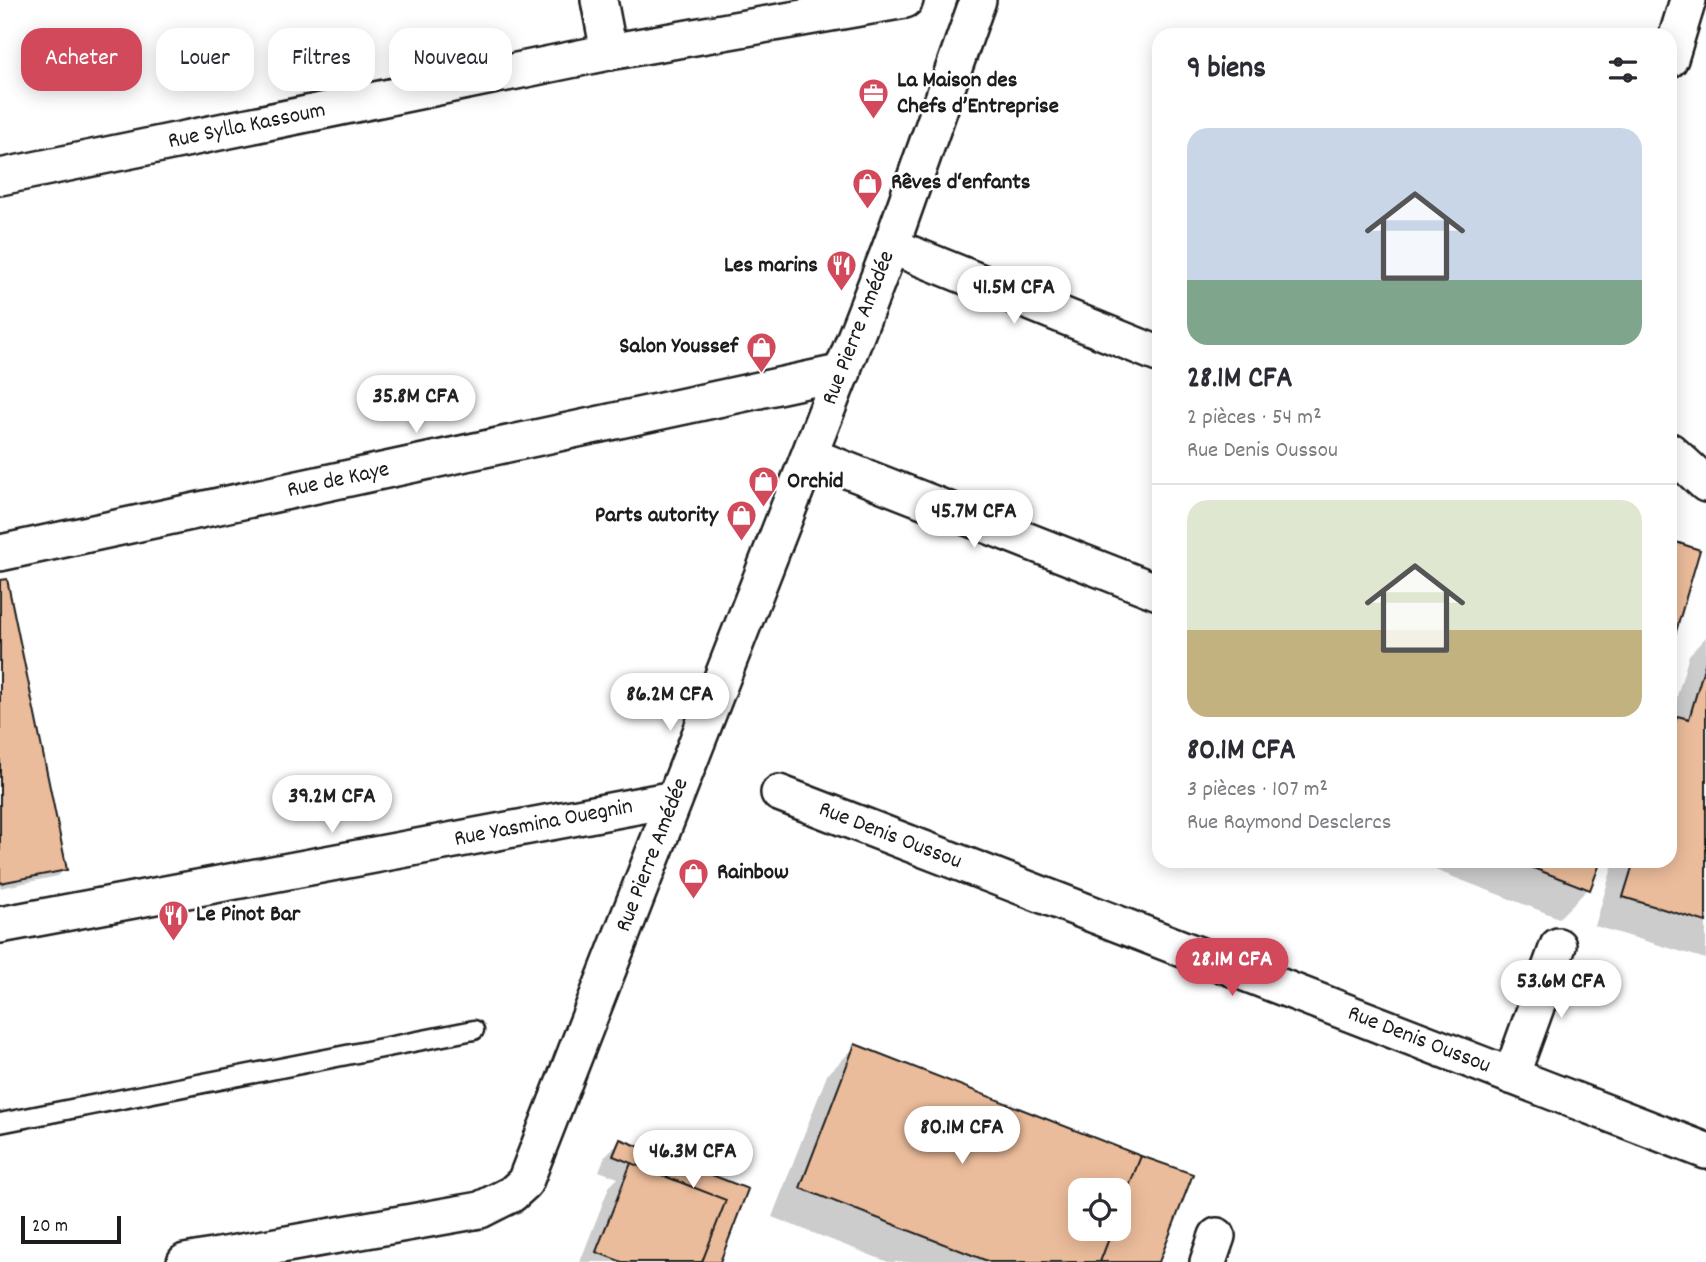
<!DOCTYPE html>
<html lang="fr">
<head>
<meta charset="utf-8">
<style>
	:root { --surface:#fff; --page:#f2f2f3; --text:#2b2b33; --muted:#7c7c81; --line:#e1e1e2; --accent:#d1495b }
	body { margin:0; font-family:Dekko,sans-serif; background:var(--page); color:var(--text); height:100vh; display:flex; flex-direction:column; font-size:26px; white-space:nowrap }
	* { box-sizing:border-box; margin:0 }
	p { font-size:23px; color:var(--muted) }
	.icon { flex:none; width:38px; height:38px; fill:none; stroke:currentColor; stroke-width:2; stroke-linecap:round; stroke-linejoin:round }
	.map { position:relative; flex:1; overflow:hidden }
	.details { position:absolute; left:1152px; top:28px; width:525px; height:840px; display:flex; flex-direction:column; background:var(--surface); border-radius:21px; box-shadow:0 4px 18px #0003 }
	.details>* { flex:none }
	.hud { position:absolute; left:21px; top:28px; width:665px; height:63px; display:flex; gap:14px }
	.buttons { position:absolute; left:1068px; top:1178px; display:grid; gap:14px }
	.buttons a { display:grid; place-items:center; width:63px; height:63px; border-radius:14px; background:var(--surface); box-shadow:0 4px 18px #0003; font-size:35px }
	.scale { position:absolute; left:21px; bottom:18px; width:100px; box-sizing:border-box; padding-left:7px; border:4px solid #1c1c1c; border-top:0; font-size:19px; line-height:24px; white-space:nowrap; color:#1c1c1c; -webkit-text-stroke:5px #fff; paint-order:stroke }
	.price { position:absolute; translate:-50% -60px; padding:0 16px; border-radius:24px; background:#fff; color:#222; font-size:23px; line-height:46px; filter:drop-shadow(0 2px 4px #0008) }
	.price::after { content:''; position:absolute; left:50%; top:42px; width:21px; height:16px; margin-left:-10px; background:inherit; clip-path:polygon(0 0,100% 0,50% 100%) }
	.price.current { background:var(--accent); color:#fff }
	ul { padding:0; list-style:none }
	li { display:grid; align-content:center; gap:14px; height:371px; padding:0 35px }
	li+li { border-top:2px solid var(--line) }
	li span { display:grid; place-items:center; height:217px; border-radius:21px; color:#555 }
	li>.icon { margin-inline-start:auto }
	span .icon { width:126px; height:126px; fill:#fffc; stroke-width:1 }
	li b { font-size:30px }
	h2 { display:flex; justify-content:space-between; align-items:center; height:84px; padding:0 35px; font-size:30px }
	.chip { padding:0 24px; border-radius:21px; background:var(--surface); box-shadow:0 4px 18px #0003; font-size:24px; line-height:63px }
	.chip.current { background:var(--accent); color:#fff }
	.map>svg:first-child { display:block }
	.shadow { fill:#0003; fill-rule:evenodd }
	.building { fill:#ebbc9b; stroke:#1c1c1c; stroke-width:2 }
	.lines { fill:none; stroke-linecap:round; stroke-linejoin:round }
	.service-casing { stroke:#1c1c1c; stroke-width:23 }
	.minor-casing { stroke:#1c1c1c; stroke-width:40 }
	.service { stroke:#fff; stroke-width:18 }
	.minor { stroke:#fff; stroke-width:35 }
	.labels { text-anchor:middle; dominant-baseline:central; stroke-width:5; stroke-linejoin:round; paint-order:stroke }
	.poi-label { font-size:23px; font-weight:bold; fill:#1c1c1c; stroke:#fff; text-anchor:start }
	.street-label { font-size:23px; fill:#1c1c1c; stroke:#fff }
</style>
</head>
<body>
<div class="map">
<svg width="1706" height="1262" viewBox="0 0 1706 1262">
	<rect width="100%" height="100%" fill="#fff"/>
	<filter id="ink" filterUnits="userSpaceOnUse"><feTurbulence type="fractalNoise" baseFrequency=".0143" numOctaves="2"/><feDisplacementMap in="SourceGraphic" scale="14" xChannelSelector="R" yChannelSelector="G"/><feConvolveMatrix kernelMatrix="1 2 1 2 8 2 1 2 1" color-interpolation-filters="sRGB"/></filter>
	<g filter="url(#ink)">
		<!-- shadow -->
		<path class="shadow" d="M1670 542 1698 551 1670 646Z
			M0 582 65 869 58 876 0 888Z
			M1706 637V959L1595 926 1614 861H1670V720L1689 655Z
			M1412 861H1599L1588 889 1559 918Z
			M856 1046 1190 1175 1157 1262H888L772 1217 827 1075ZM1080 1190H1118V1228H1080Z
			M620 1141 718 1262H580L609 1187 618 1178 599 1171 605 1156Z"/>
		<!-- building -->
		<path class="building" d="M1670 540 1700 550 1670 652Z
			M7 579 67 870 0 883V580Z
			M1706 661V922L1623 897 1634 861H1670V740L1677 716 1689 719Z
			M1515 861H1601L1590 890Z
			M855 1044 1141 1156 1118 1214V1190H1080V1228H1113L1100 1262H990L800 1188Z
			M620 1139 748 1189 720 1262H702L726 1200 613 1156Z
			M1141 1156 1193 1174 1159 1262H1100L1113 1228H1118V1214Z
			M631 1163 726 1200 702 1262H622L596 1252Z"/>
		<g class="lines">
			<defs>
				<path id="service" d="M0 1123 474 1030"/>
				<g id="minor">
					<path d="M599 0 609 52"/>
					<path d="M1670 59 1688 0"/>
					<path id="s1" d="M0 177 609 52 905 0"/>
					<path d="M891 246 1158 354"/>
					<path d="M1670 451 1706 484"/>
					<path d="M811 456 1158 592"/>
					<path id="s2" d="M0 553 843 372"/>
					<path id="s3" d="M779 793 1706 1151"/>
					<path id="s4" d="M0 925 674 799"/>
					<path d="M1511 1076 1558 946"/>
					<path id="s5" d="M185 1262 480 1210 512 1194 525 1182 891 246 978 0"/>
					<path d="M1208 1262 1217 1236"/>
				</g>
			</defs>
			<!-- service casing -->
			<use href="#service" class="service-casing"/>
			<!-- minor casing -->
			<use href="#minor" class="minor-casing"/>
			<!-- service -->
			<use href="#service" class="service"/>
			<!-- minor -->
			<use href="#minor" class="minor"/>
		</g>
	</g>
	<!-- icons -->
	<defs>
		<symbol id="office-pin" viewBox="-11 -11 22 30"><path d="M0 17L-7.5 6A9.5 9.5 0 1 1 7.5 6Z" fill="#d1495b" stroke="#fff"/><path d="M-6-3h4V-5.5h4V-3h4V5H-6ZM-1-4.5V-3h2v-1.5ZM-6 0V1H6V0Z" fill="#fff"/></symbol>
		<symbol id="shop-pin" viewBox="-11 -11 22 30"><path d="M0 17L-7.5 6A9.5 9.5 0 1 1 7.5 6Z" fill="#d1495b" stroke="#fff"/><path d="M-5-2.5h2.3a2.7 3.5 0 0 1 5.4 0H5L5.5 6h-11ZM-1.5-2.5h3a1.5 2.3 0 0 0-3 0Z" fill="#fff"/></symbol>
		<symbol id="restaurant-pin" viewBox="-11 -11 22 30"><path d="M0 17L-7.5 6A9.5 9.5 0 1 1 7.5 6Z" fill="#d1495b" stroke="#fff"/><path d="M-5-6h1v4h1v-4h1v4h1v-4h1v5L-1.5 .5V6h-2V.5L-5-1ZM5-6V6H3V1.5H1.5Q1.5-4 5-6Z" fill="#fff"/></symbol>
	</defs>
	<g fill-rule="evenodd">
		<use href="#office-pin" x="856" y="76" width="35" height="47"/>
		<use href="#shop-pin" x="850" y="166" width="35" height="47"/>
		<use href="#restaurant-pin" x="824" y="248" width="35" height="47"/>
		<use href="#shop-pin" x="744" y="330" width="35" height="47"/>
		<use href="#shop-pin" x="746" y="464" width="35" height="47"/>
		<use href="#shop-pin" x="724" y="498" width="35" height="47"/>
		<use href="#shop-pin" x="676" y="856" width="35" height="47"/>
		<use href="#restaurant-pin" x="156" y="898" width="35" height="47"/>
	</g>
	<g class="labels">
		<!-- poi labels -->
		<g class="poi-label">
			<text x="897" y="81">La Maison des<tspan x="897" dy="26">Chefs d’Entreprise</tspan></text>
			<text x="891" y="183">Rêves d‘enfants</text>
			<text x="818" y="266" text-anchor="end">Les marins</text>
			<text x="738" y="347" text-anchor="end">Salon Youssef</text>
			<text x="787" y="482">Orchid</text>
			<text x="718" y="516" text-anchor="end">Parts autority</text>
			<text x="717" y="873">Rainbow</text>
			<text x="196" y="915">Le Pinot Bar</text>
		</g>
		<!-- street labels -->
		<g class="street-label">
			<text stroke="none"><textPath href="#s1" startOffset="252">Rue Sylla Kassoum</textPath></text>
			<text stroke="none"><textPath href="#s5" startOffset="1270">Rue Pierre Amédée</textPath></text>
			<text stroke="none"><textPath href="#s2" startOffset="346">Rue de Kaye</textPath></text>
			<text stroke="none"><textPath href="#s4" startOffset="553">Rue Yasmina Ouegnin</textPath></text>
			<text stroke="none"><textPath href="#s3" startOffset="119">Rue Denis Oussou</textPath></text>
			<text stroke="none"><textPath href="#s5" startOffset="704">Rue Pierre Amédée</textPath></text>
			<text stroke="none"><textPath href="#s3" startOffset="686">Rue Denis Oussou</textPath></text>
		</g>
	</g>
</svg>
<div class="buttons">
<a><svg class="icon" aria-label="locate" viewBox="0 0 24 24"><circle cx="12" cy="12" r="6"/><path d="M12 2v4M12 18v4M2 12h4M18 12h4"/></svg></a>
</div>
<div class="scale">20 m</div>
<b class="price" style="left:1014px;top:326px">41.5M CFA</b>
<b class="price" style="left:416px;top:435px">35.8M CFA</b>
<b class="price" style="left:974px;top:550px">45.7M CFA</b>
<b class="price" style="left:670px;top:733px">86.2M CFA</b>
<b class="price" style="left:332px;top:835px">39.2M CFA</b>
<b class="price current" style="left:1232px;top:998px">28.1M CFA</b>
<b class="price" style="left:1561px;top:1020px">53.6M CFA</b>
<b class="price" style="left:962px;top:1166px">80.1M CFA</b>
<b class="price" style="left:693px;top:1190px">46.3M CFA</b>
<div class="hud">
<a class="chip current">Acheter</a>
<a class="chip">Louer</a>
<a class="chip">Filtres</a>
<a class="chip">Nouveau</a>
</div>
<section class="details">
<h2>9 biens<svg class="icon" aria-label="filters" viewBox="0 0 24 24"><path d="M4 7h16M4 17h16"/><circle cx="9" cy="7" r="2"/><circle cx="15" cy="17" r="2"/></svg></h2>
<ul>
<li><span style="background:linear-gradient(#c9d6e8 70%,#7fa58c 0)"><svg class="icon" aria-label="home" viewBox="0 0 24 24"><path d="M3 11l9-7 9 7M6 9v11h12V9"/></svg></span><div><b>28.1M CFA</b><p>2 pièces · 54 m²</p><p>Rue Denis Oussou</p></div></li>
<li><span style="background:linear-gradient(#dfe7d0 60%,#c2b280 0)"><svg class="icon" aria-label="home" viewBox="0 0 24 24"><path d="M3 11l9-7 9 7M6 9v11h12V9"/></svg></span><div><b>80.1M CFA</b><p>3 pièces · 107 m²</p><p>Rue Raymond Desclercs</p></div></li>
</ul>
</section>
</div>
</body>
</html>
